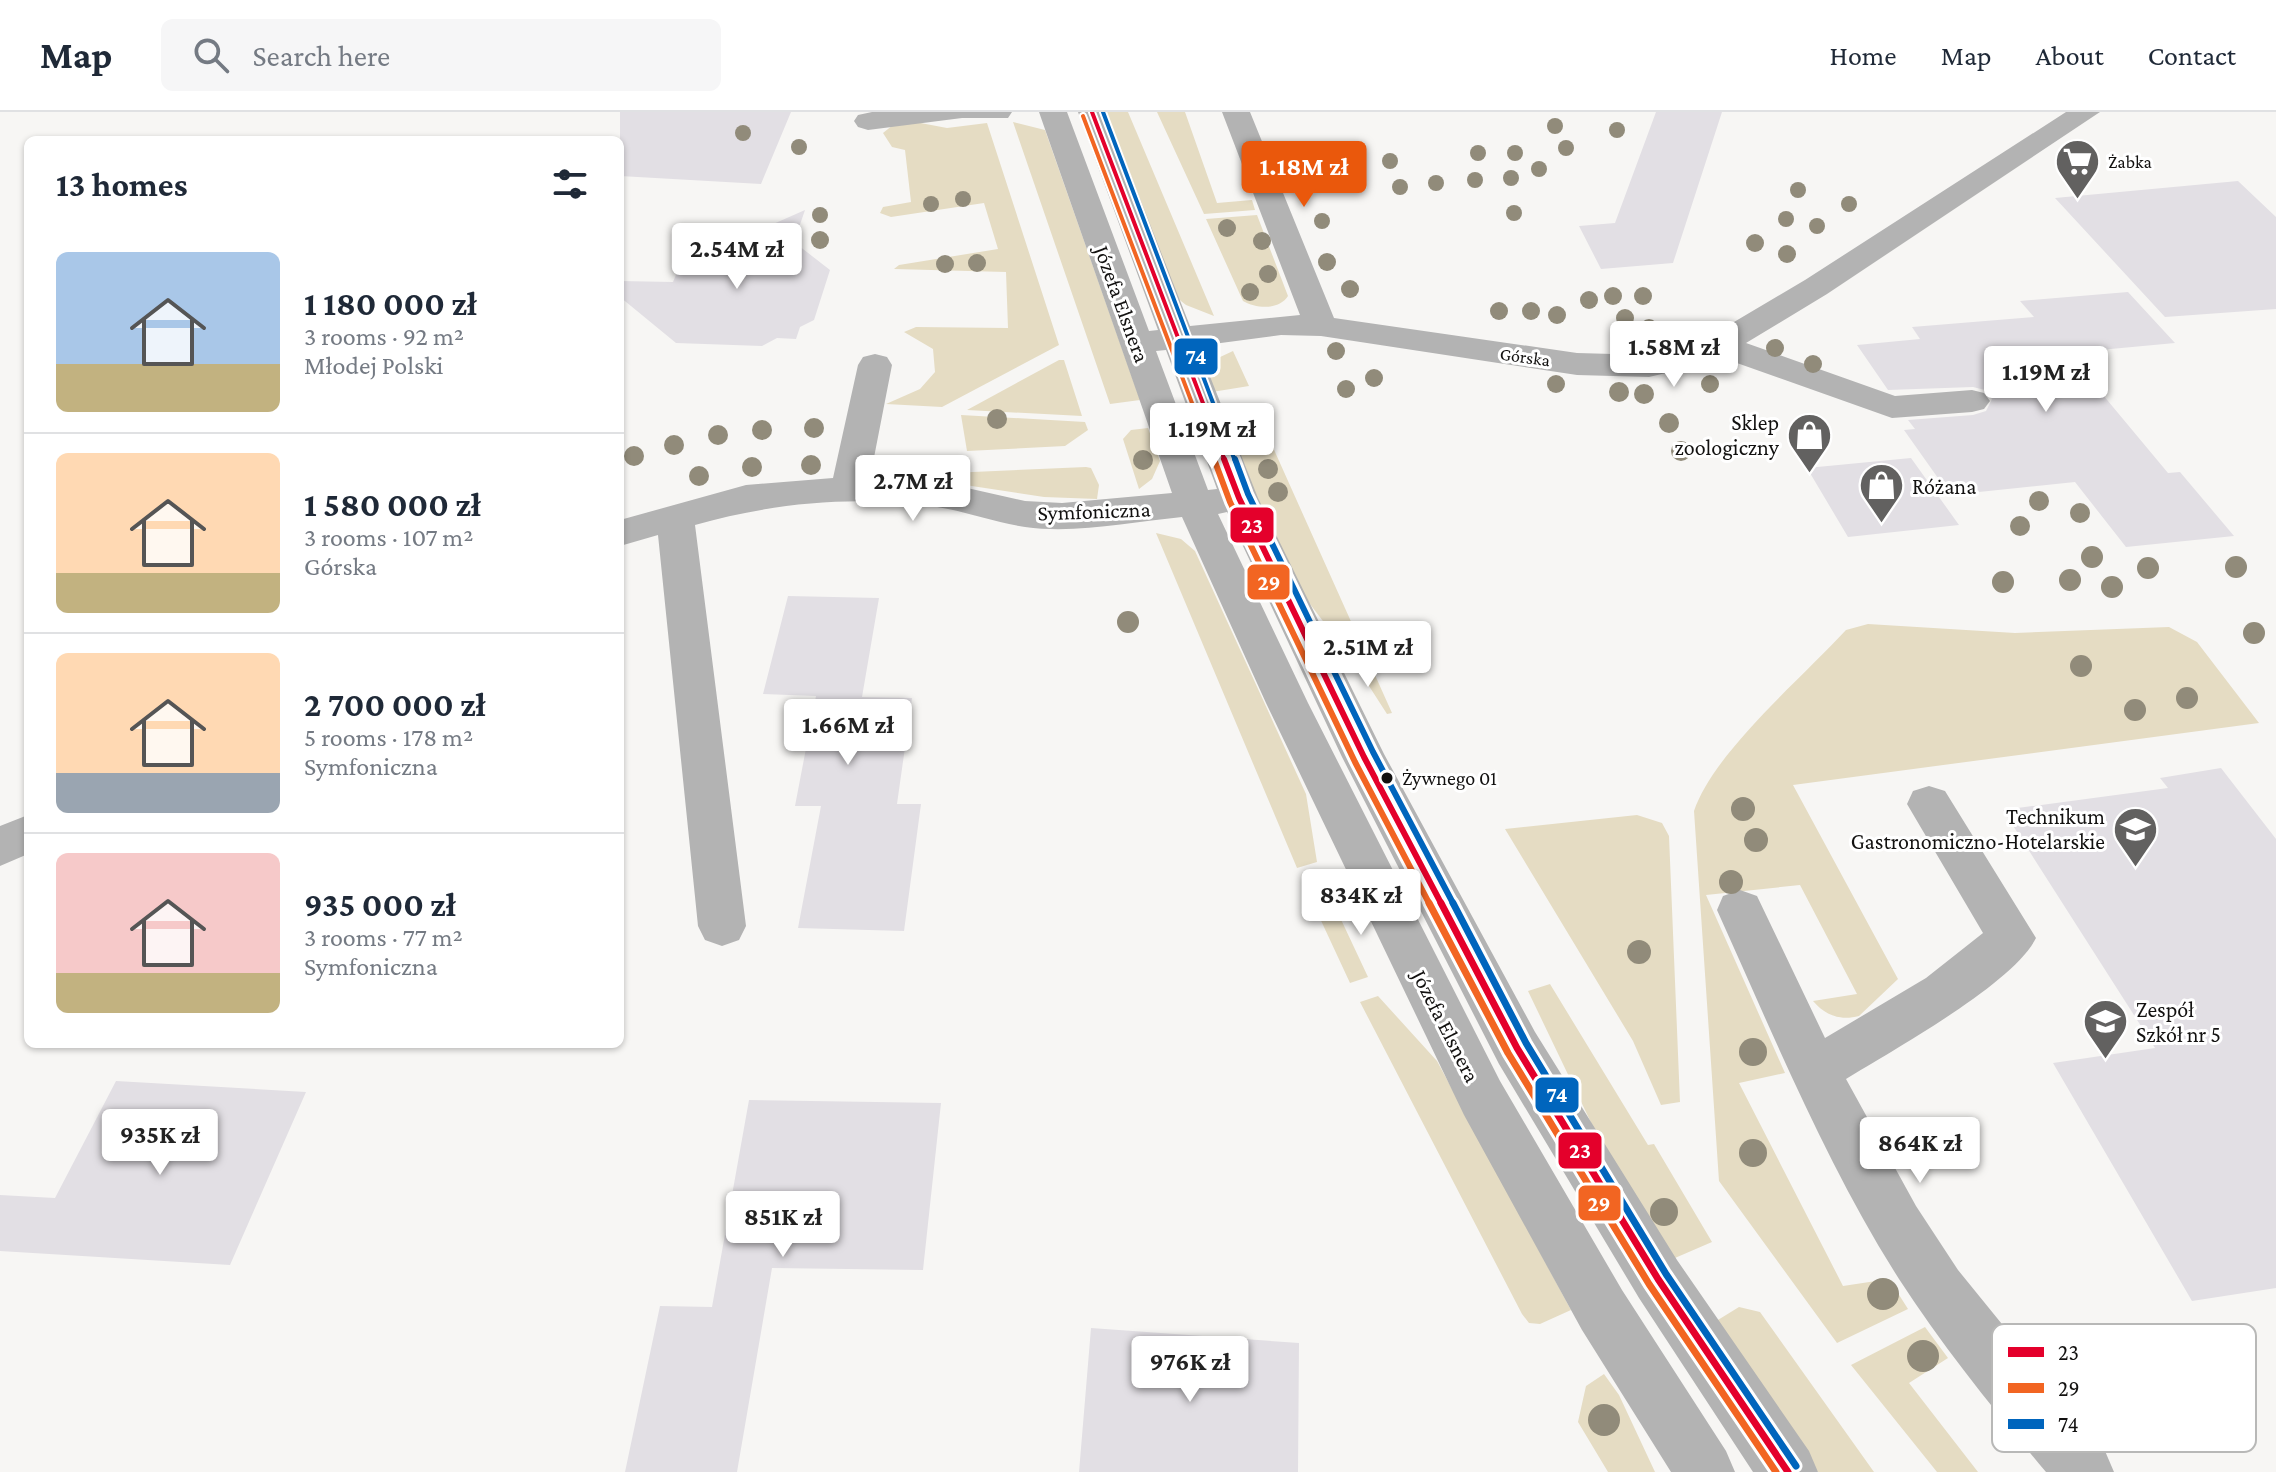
<!DOCTYPE html>
<html lang="en">
<head>
<meta charset="utf-8">
<style>
	:root { --surface:#fff; --page:#f6f6f7; --text:#1f2937; --muted:#747a83; --line:#e0e1e3; --accent:#ea580c }
	body { margin:0; font-family:"Crimson Pro",serif; background:var(--page); color:var(--text); height:100vh; display:flex; flex-direction:column; font-size:30px; white-space:nowrap }
	* { box-sizing:border-box; margin:0 }
	p { font-size:26px; color:var(--muted) }
	.icon { flex:none; width:44px; height:44px; fill:none; stroke:currentColor; stroke-width:2; stroke-linecap:round; stroke-linejoin:round }
	.map { position:relative; flex:1; overflow:hidden }
	.drawer { position:absolute; left:24px; top:24px; width:600px; height:912px; display:flex; flex-direction:column; background:var(--surface); border-radius:12px; box-shadow:0 2px 6px #0004 }
	.drawer>* { flex:none }
	.price { position:absolute; translate:-50% -68px; padding:0 18px; border-radius:8px; background:#fff; color:#222; font-size:26px; line-height:52px; filter:drop-shadow(0 2px 4px #0008) }
	.price::after { content:''; position:absolute; left:50%; top:48px; width:24px; height:18px; margin-left:-12px; background:inherit; clip-path:polygon(0 0,100% 0,50% 100%) }
	.price.current { background:var(--accent); color:#fff }
	ul { padding:0; list-style:none }
	li { display:flex; align-items:center; gap:24px; height:200px; padding:0 32px }
	li+li { border-top:2px solid var(--line) }
	li span { display:grid; place-items:center; flex:none; width:224px; height:160px; border-radius:12px; color:#555 }
	li>.icon { margin-inline-start:auto }
	span .icon { width:96px; height:96px; fill:#fffc; stroke-width:1 }
	li b { font-size:34px }
	h2 { display:flex; justify-content:space-between; align-items:center; height:96px; padding:0 32px; font-size:34px }
	header { display:flex; align-items:center; gap:48px; box-sizing:border-box; height:112px; padding:0 40px; background:var(--surface); border-bottom:2px solid var(--line) }
	header strong { font-size:38px }
	nav { display:flex; gap:44px; margin-inline-start:auto; font-size:28px }
	.search { width:560px; height:72px; background:var(--page); display:flex; align-items:center; gap:20px; box-sizing:border-box; padding:0 28px; border-radius:12px; color:var(--muted); font-size:30px }
	.map>svg:first-child { display:block }
	.green { fill:#e5dcc3 }
	.building { fill:#e2dfe4 }
	.lines { fill:none; stroke-linecap:round; stroke-linejoin:round }
	.minor { fill:#b3b3b3; fill-rule:evenodd }
	.bus-1-far2-casing { stroke:#fff; stroke-width:8 }
	.bus-1-far1-casing { stroke:#fff; stroke-width:12 }
	.bus-1-casing { stroke:#fff; stroke-width:13 }
	.bus-2-far2-casing { stroke:#fff; stroke-width:8 }
	.bus-2-far1-casing { stroke:#fff; stroke-width:12 }
	.bus-2-casing { stroke:#fff; stroke-width:13 }
	.bus-3-far2-casing { stroke:#fff; stroke-width:8 }
	.bus-3-far1-casing { stroke:#fff; stroke-width:12 }
	.bus-3-casing { stroke:#fff; stroke-width:13 }
	.bus-1-far2 { stroke:#e4002b; stroke-width:4 }
	.bus-1-far1 { stroke:#e4002b; stroke-width:6 }
	.bus-1 { stroke:#e4002b; stroke-width:7 }
	.bus-2-far2 { stroke:#f26522; stroke-width:4 }
	.bus-2-far1 { stroke:#f26522; stroke-width:6 }
	.bus-2 { stroke:#f26522; stroke-width:7 }
	.bus-3-far2 { stroke:#0065bd; stroke-width:4 }
	.bus-3-far1 { stroke:#0065bd; stroke-width:6 }
	.bus-3 { stroke:#0065bd; stroke-width:7 }
	.tree { fill:#918b7a }
	.bus-dot { fill:#121110; stroke:#fff; stroke-width:3 }
	.labels { text-anchor:middle; dominant-baseline:central; stroke-width:6; stroke-linejoin:round; paint-order:stroke }
	.far-poi-label { font-size:18px; fill:#121110; stroke:#fff; text-anchor:start }
	.far-street-label { font-size:18px; fill:#121110; stroke:#fff }
	.bus-label { font-size:20px; fill:#121110; stroke:#fff; text-anchor:start }
	.street-label { font-size:22px; fill:#121110; stroke:#fff }
	.poi-label { font-size:22px; fill:#121110; stroke:#fff; text-anchor:end }
	.key { fill:#fff; stroke:#b8b8b7; stroke-width:2 }
	.key-label { font-size:22px; fill:#121110 }
	.line-badge { stroke:#fff; stroke-width:3 }
	.badge-label { font-size:22px; text-anchor:middle; font-weight:bold; fill:#fff }
</style>
</head>
<body>
<header>
<strong>Map</strong>
<div class="search"><svg class="icon" aria-label="search" viewBox="0 0 24 24"><circle cx="10" cy="10" r="6"/><path d="M15 15l6 6"/></svg>Search here</div>
<nav><a>Home</a><a>Map</a><a>About</a><a>Contact</a></nav>
</header>
<div class="map">
<svg width="2276" height="1360" viewBox="0 0 2276 1360">
	<rect width="100%" height="100%" fill="#f7f6f4"/>
	<!-- green -->
	<path class="green" d="M1100 0H1128L1214 204 1186 193 1176 185Z
		M1157 0H1185L1217 91 1252 88 1255 98 1204 102Z
		M910 9 947 16 987 11 1059 233 942 295 886 292 920 277 935 260 933 237 904 220 916 215 1008 216 1006 160 894 157 899 153 998 137 984 91 891 105 880 101 883 95 911 90 905 38 892 35 883 21 893 13Z
		M1013 10 1045 18 1140 288 1110 292Z
		M1257 103 1288 184C1279 198 1257 197 1243 189L1206 107Z
		M1233 239 1249 274 1212 280 1209 256 1218 246Z
		M1059 248H1064L1082 304 967 298Z
		M1258 302 1392 601 1387 602 1351 546 1294 471 1222 307Z
		M961 303 1085 310 1088 318 1065 334 967 339Z
		M1148 316 1160 349 1152 367 1139 377 1123 327 1131 318Z
		M885 350 950 361 1086 355 1091 356 1099 373 1097 387 1044 385 899 363 882 354Z
		M1156 421 1181 427 1195 439 1306 682 1317 750 1297 756Z
		M1868 512 2015 521 2169 515 2197 530 2259 611 1793 673 1898 867 1859 904C1840 909 1825 903 1813 889L1857 882 1800 773 1706 783 1785 961 1739 971 1843 1174 1889 1167 1908 1197 1837 1231 1719 1069 1694 699C1714 640 1801 567 1846 518Z
		M1637 703 1662 711 1669 724 1680 990 1661 993 1633 929 1505 717Z
		M1322 767 1368 865 1350 871 1304 772Z
		M1550 872 1648 1033 1654 1032 1712 1130 1668 1149 1620 1071 1528 879Z
		M1378 884 1437 949 1571 1198 1540 1212 1529 1211 1522 1202 1360 890Z
		M1739 1195 1760 1200 1874 1360H1818L1713 1211Z
		M1925 1215 1948 1246 1909 1271 1978 1360H1937L1851 1253Z
		M1604 1262 1619 1283 1655 1360H1608L1578 1310 1586 1274Z"/>
	<!-- building -->
	<path class="building" d="M620 0H791L761 72 620 64Z
		M1656 0H1722L1673 151 1601 157 1579 114 1615 111Z
		M2238 69 2276 105V197L2165 205 2055 86Z
		M805 98 794 130 830 158 814 208 800 215 796 227 777 226 762 234 676 231 620 185V169L673 170 680 153Z
		M2128 180 2175 231 2068 241 2168 361 2180 360 2234 424 2126 435 2075 370 1950 383 1904 318 1915 317 1908 308 1973 303 1986 299 1992 287 1985 278 1973 275 1888 278 1857 233 1920 227 1912 215 2034 205 2020 189Z
		M1911 346 1959 413 1848 425 1807 356Z
		M788 484 879 486 862 585 912 586 897 692H921L904 819 798 816 821 694H795L816 584 763 582Z
		M2221 656 2276 727V1176L2192 1189 2053 951 2155 936 2003 698 2168 676 2160 666Z
		M116 969 306 980 230 1153 0 1139V1083L55 1086Z
		M749 988 941 991 923 1158 772 1156 737 1360H625L660 1194 712 1195Z
		M1091 1216 1299 1231 1298 1360H1079Z"/>
	<g class="lines">
		<!-- minor -->
		<path class="minor" d="M872 0H1012L1008 6H962L868 18 858 15 854 9 858 3Z
			M1039 0H1067L1149 219 1158 218 1078 0H1106L1190 214 1300 203 1222 0H1250L1334 206 1577 241 1649 243 1679 237 1707 226 1805 168 2066 0H2100L1827 182 1746 231 1895 284 1972 278 1984 281 1990 289 1984 297 1972 300 1892 306 1720 245 1700 253 1649 265 1577 263 1321 224 1281 223 1198 234 1258 386 1384 642 1535 920 1677 1148 1809 1339 1818 1360H1753L1639 1186 1499 952 1342 645 1227 400 1218 402 1308 591 1500 969 1622 1178 1726 1339 1735 1360H1671L1582 1218 1464 1003 1266 591 1182 405C1131 410 1075 422 1025 415 999 411 973 402 948 397 865 382 775 390 695 413L746 814 739 828 722 834 705 828 698 814 658 423 620 434V408L746 373 833 366 858 253 863 245 875 242 887 245 892 253 870 366 945 371 1025 389 1062 391 1172 381ZM1166 238 1217 377 1208 378 1156 239Z
			M1929 674 1945 679 2036 826C2013 872 1893 938 1846 967L1916 1094 1958 1158 2105 1339 2114 1360H2046C1994 1298 1943 1235 1899 1167 1826 1052 1773 922 1717 798L1723 784 1740 778 1757 784 1825 926 1926 866 1983 821 1907 692 1913 679Z
			M28 703V742L0 754V714Z"/>
		<defs>
			<path id="bus-1-far2" d="M1092 0 1225 349"/>
			<path id="bus-1-far1" d="M1224 347 1239 386 1364 645 1442 793"/>
			<path id="bus-1" d="M1441 791 1517 936 1658 1167 1788 1360"/>
			<path id="bus-2-far2" d="M1083 4 1214 349"/>
			<path id="bus-2-far1" d="M1214 347 1230 390 1355 650 1430 793"/>
			<path id="bus-2" d="M1429 791 1508 941 1649 1172 1776 1360"/>
			<path id="bus-3-far2" d="M1103 0 1235 349"/>
			<path id="bus-3-far1" d="M1235 347 1248 382 1373 640 1454 793"/>
			<path id="bus-3" d="M1453 791 1526 931 1666 1162 1796 1354"/>
		</defs>
		<!-- bus-1-far2 casing -->
		<use href="#bus-1-far2" class="bus-1-far2-casing"/>
		<!-- bus-1-far1 casing -->
		<use href="#bus-1-far1" class="bus-1-far1-casing"/>
		<!-- bus-1 casing -->
		<use href="#bus-1" class="bus-1-casing"/>
		<!-- bus-2-far2 casing -->
		<use href="#bus-2-far2" class="bus-2-far2-casing"/>
		<!-- bus-2-far1 casing -->
		<use href="#bus-2-far1" class="bus-2-far1-casing"/>
		<!-- bus-2 casing -->
		<use href="#bus-2" class="bus-2-casing"/>
		<!-- bus-3-far2 casing -->
		<use href="#bus-3-far2" class="bus-3-far2-casing"/>
		<!-- bus-3-far1 casing -->
		<use href="#bus-3-far1" class="bus-3-far1-casing"/>
		<!-- bus-3 casing -->
		<use href="#bus-3" class="bus-3-casing"/>
		<!-- bus-1-far2 -->
		<use href="#bus-1-far2" class="bus-1-far2"/>
		<!-- bus-1-far1 -->
		<use href="#bus-1-far1" class="bus-1-far1"/>
		<!-- bus-1 -->
		<use href="#bus-1" class="bus-1"/>
		<!-- bus-2-far2 -->
		<use href="#bus-2-far2" class="bus-2-far2"/>
		<!-- bus-2-far1 -->
		<use href="#bus-2-far1" class="bus-2-far1"/>
		<!-- bus-2 -->
		<use href="#bus-2" class="bus-2"/>
		<!-- bus-3-far2 -->
		<use href="#bus-3-far2" class="bus-3-far2"/>
		<!-- bus-3-far1 -->
		<use href="#bus-3-far1" class="bus-3-far1"/>
		<!-- bus-3 -->
		<use href="#bus-3" class="bus-3"/>
	</g>
	<!-- trees -->
	<g class="tree">
		<circle cx="1555" cy="14" r="8"/>
		<circle cx="1617" cy="18" r="8"/>
		<circle cx="743" cy="21" r="8"/>
		<circle cx="799" cy="35" r="8"/>
		<circle cx="1566" cy="36" r="8"/>
		<circle cx="1478" cy="41" r="8"/>
		<circle cx="1515" cy="41" r="8"/>
		<circle cx="1390" cy="49" r="8"/>
		<circle cx="1539" cy="57" r="8"/>
		<circle cx="1511" cy="66" r="8"/>
		<circle cx="1475" cy="68" r="8"/>
		<circle cx="1436" cy="71" r="8"/>
		<circle cx="1400" cy="75" r="8"/>
		<circle cx="1798" cy="78" r="8"/>
		<circle cx="963" cy="87" r="8"/>
		<circle cx="931" cy="92" r="8"/>
		<circle cx="1849" cy="92" r="8"/>
		<circle cx="1514" cy="101" r="8"/>
		<circle cx="820" cy="103" r="8"/>
		<circle cx="1786" cy="107" r="8"/>
		<circle cx="1322" cy="109" r="8"/>
		<circle cx="1817" cy="114" r="8"/>
		<circle cx="1227" cy="116" r="9"/>
		<circle cx="820" cy="128" r="9"/>
		<circle cx="1262" cy="129" r="9"/>
		<circle cx="1755" cy="131" r="9"/>
		<circle cx="1787" cy="142" r="9"/>
		<circle cx="1327" cy="150" r="9"/>
		<circle cx="977" cy="151" r="9"/>
		<circle cx="945" cy="152" r="9"/>
		<circle cx="1268" cy="162" r="9"/>
		<circle cx="1350" cy="177" r="9"/>
		<circle cx="1250" cy="180" r="9"/>
		<circle cx="1613" cy="184" r="9"/>
		<circle cx="1643" cy="184" r="9"/>
		<circle cx="1589" cy="188" r="9"/>
		<circle cx="1499" cy="199" r="9"/>
		<circle cx="1531" cy="199" r="9"/>
		<circle cx="1557" cy="203" r="9"/>
		<circle cx="1625" cy="206" r="9"/>
		<circle cx="1649" cy="216" r="9"/>
		<circle cx="1775" cy="236" r="9"/>
		<circle cx="1336" cy="239" r="9"/>
		<circle cx="1813" cy="252" r="9"/>
		<circle cx="1374" cy="266" r="9"/>
		<circle cx="1556" cy="272" r="9"/>
		<circle cx="1710" cy="272" r="9"/>
		<circle cx="1346" cy="277" r="9"/>
		<circle cx="1619" cy="280" r="10"/>
		<circle cx="1644" cy="282" r="10"/>
		<circle cx="997" cy="307" r="10"/>
		<circle cx="1246" cy="309" r="10"/>
		<circle cx="1669" cy="311" r="10"/>
		<circle cx="814" cy="316" r="10"/>
		<circle cx="762" cy="318" r="10"/>
		<circle cx="718" cy="323" r="10"/>
		<circle cx="674" cy="333" r="10"/>
		<circle cx="1681" cy="339" r="10"/>
		<circle cx="634" cy="344" r="10"/>
		<circle cx="1143" cy="348" r="10"/>
		<circle cx="811" cy="353" r="10"/>
		<circle cx="752" cy="355" r="10"/>
		<circle cx="1268" cy="357" r="10"/>
		<circle cx="699" cy="364" r="10"/>
		<circle cx="1278" cy="380" r="10"/>
		<circle cx="2039" cy="389" r="10"/>
		<circle cx="2080" cy="401" r="10"/>
		<circle cx="2020" cy="414" r="10"/>
		<circle cx="2092" cy="445" r="11"/>
		<circle cx="2236" cy="455" r="11"/>
		<circle cx="2148" cy="456" r="11"/>
		<circle cx="2070" cy="468" r="11"/>
		<circle cx="2003" cy="470" r="11"/>
		<circle cx="2112" cy="475" r="11"/>
		<circle cx="1128" cy="510" r="11"/>
		<circle cx="2254" cy="521" r="11"/>
		<circle cx="2081" cy="554" r="11"/>
		<circle cx="2187" cy="586" r="11"/>
		<circle cx="2135" cy="598" r="11"/>
		<circle cx="1743" cy="697" r="12"/>
		<circle cx="1756" cy="728" r="12"/>
		<circle cx="1731" cy="770" r="12"/>
		<circle cx="1639" cy="840" r="12"/>
		<circle cx="1753" cy="940" r="14"/>
		<circle cx="1753" cy="1041" r="14"/>
		<circle cx="1664" cy="1100" r="14"/>
		<circle cx="1883" cy="1182" r="16"/>
		<circle cx="1923" cy="1244" r="16"/>
		<circle cx="1604" cy="1308" r="16"/>
	</g>
	<!-- icons -->
	<defs>
		<symbol id="supermarket-pin" viewBox="-11 -11 22 30"><path d="M0 17L-7.5 6A9.5 9.5 0 1 1 7.5 6Z" fill="#626160" stroke="#fff"/><path d="M-6-5.5h2.5l.6 2H6L4.5 2H-2.5L-4.4-4H-6ZM-1.5 3.2a1.3 1.3 0 1 0 .1 0ZM3 3.2a1.3 1.3 0 1 0 .1 0Z" fill="#fff"/></symbol>
		<symbol id="shop-pin" viewBox="-11 -11 22 30"><path d="M0 17L-7.5 6A9.5 9.5 0 1 1 7.5 6Z" fill="#626160" stroke="#fff"/><path d="M-5-2.5h2.3a2.7 3.5 0 0 1 5.4 0H5L5.5 6h-11ZM-1.5-2.5h3a1.5 2.3 0 0 0-3 0Z" fill="#fff"/></symbol>
		<symbol id="school-pin" viewBox="-11 -11 22 30"><path d="M0 17L-7.5 6A9.5 9.5 0 1 1 7.5 6Z" fill="#626160" stroke="#fff"/><path d="M0-5L7-2L0 1L-7-2ZM-4 1L0 2.5L4 1V4Q0 6-4 4Z" fill="#fff"/></symbol>
	</defs>
	<g fill-rule="evenodd">
		<use href="#supermarket-pin" x="2052" y="24" width="51" height="69"/>
		<use href="#shop-pin" x="1784" y="298" width="51" height="69"/>
		<use href="#shop-pin" x="1856" y="348" width="51" height="69"/>
		<use href="#school-pin" x="2110" y="692" width="51" height="69"/>
		<use href="#school-pin" x="2080" y="884" width="51" height="69"/>
	</g>
	<!-- markers -->
	<circle class="bus-dot" cx="1387" cy="666" r="7"/>
	<g class="labels">
		<!-- far-poi labels -->
		<g class="far-poi-label">
			<text x="2108" y="50">Żabka</text>
		</g>
		<!-- far-street labels -->
		<g class="far-street-label">
			<text transform="translate(1525 245) rotate(8)">Górska</text>
		</g>
		<!-- bus labels -->
		<g class="bus-label">
			<text x="1402" y="666">Żywnego 01</text>
		</g>
		<!-- street labels -->
		<g class="street-label">
			<text transform="translate(1122 192) rotate(70)">Józefa Elsnera</text>
			<text transform="translate(1094 399) rotate(-2)">Symfoniczna</text>
			<text transform="translate(1446 914) rotate(63)">Józefa Elsnera</text>
		</g>
		<!-- poi labels -->
		<g class="poi-label">
			<text x="1779" y="310">Sklep<tspan x="1779" dy="25">zoologiczny</tspan></text>
			<text x="1912" y="374" text-anchor="start">Różana</text>
			<text x="2105" y="704">Technikum<tspan x="2105" dy="25">Gastronomiczno-Hotelarskie</tspan></text>
			<text x="2136" y="897" text-anchor="start">Zespół<tspan x="2136" dy="25">Szkół nr 5</tspan></text>
		</g>
	</g>
	<!-- legend -->
	<rect x="1992" y="1212" width="264" height="128" rx="12" class="key"/>
	<rect x="2008" y="1235" width="36" height="10" fill="#e4002b"/>
	<rect x="2008" y="1271" width="36" height="10" fill="#f26522"/>
	<rect x="2008" y="1307" width="36" height="10" fill="#0065bd"/>
	<g class="key-label">
		<text x="2058" y="1248">23</text>
		<text x="2058" y="1284">29</text>
		<text x="2058" y="1320">74</text>
	</g>
	<g class="line-badge">
		<rect x="1173" y="225" width="46" height="39" rx="8" fill="#0065bd"/>
		<rect x="1229" y="394" width="46" height="38" rx="8" fill="#e4002b"/>
		<rect x="1246" y="451" width="45" height="38" rx="8" fill="#f26522"/>
		<rect x="1534" y="964" width="46" height="38" rx="8" fill="#0065bd"/>
		<rect x="1557" y="1019" width="46" height="39" rx="8" fill="#e4002b"/>
		<rect x="1577" y="1072" width="45" height="38" rx="8" fill="#f26522"/>
	</g>
	<g class="badge-label">
		<text x="1196" y="252">74</text>
		<text x="1252" y="421">23</text>
		<text x="1269" y="478">29</text>
		<text x="1557" y="990">74</text>
		<text x="1580" y="1046">23</text>
		<text x="1599" y="1099">29</text>
	</g>
</svg>
<b class="price current" style="left:1304px;top:97px">1.18M zł</b>
<b class="price" style="left:737px;top:179px">2.54M zł</b>
<b class="price" style="left:1674px;top:277px">1.58M zł</b>
<b class="price" style="left:2046px;top:302px">1.19M zł</b>
<b class="price" style="left:1212px;top:359px">1.19M zł</b>
<b class="price" style="left:913px;top:411px">2.7M zł</b>
<b class="price" style="left:1368px;top:577px">2.51M zł</b>
<b class="price" style="left:848px;top:655px">1.66M zł</b>
<b class="price" style="left:1361px;top:825px">834K zł</b>
<b class="price" style="left:160px;top:1065px">935K zł</b>
<b class="price" style="left:1920px;top:1073px">864K zł</b>
<b class="price" style="left:783px;top:1147px">851K zł</b>
<b class="price" style="left:1190px;top:1292px">976K zł</b>
<section class="drawer">
<h2>13 homes<svg class="icon" aria-label="filters" viewBox="0 0 24 24"><path d="M4 7h16M4 17h16"/><circle cx="9" cy="7" r="2"/><circle cx="15" cy="17" r="2"/></svg></h2>
<ul>
<li><span style="background:linear-gradient(#a9c7e8 70%,#c2b280 0)"><svg class="icon" aria-label="home" viewBox="0 0 24 24"><path d="M3 11l9-7 9 7M6 9v11h12V9"/></svg></span><div><b>1 180 000 zł</b><p>3 rooms · 92 m²</p><p>Młodej Polski</p></div></li>
<li><span style="background:linear-gradient(#ffd9b3 75%,#c2b280 0)"><svg class="icon" aria-label="home" viewBox="0 0 24 24"><path d="M3 11l9-7 9 7M6 9v11h12V9"/></svg></span><div><b>1 580 000 zł</b><p>3 rooms · 107 m²</p><p>Górska</p></div></li>
<li><span style="background:linear-gradient(#ffd9b3 75%,#9aa5b1 0)"><svg class="icon" aria-label="home" viewBox="0 0 24 24"><path d="M3 11l9-7 9 7M6 9v11h12V9"/></svg></span><div><b>2 700 000 zł</b><p>5 rooms · 178 m²</p><p>Symfoniczna</p></div></li>
<li><span style="background:linear-gradient(#f6c9c9 75%,#c2b280 0)"><svg class="icon" aria-label="home" viewBox="0 0 24 24"><path d="M3 11l9-7 9 7M6 9v11h12V9"/></svg></span><div><b>935 000 zł</b><p>3 rooms · 77 m²</p><p>Symfoniczna</p></div></li>
</ul>
</section>
</div>
</body>
</html>
